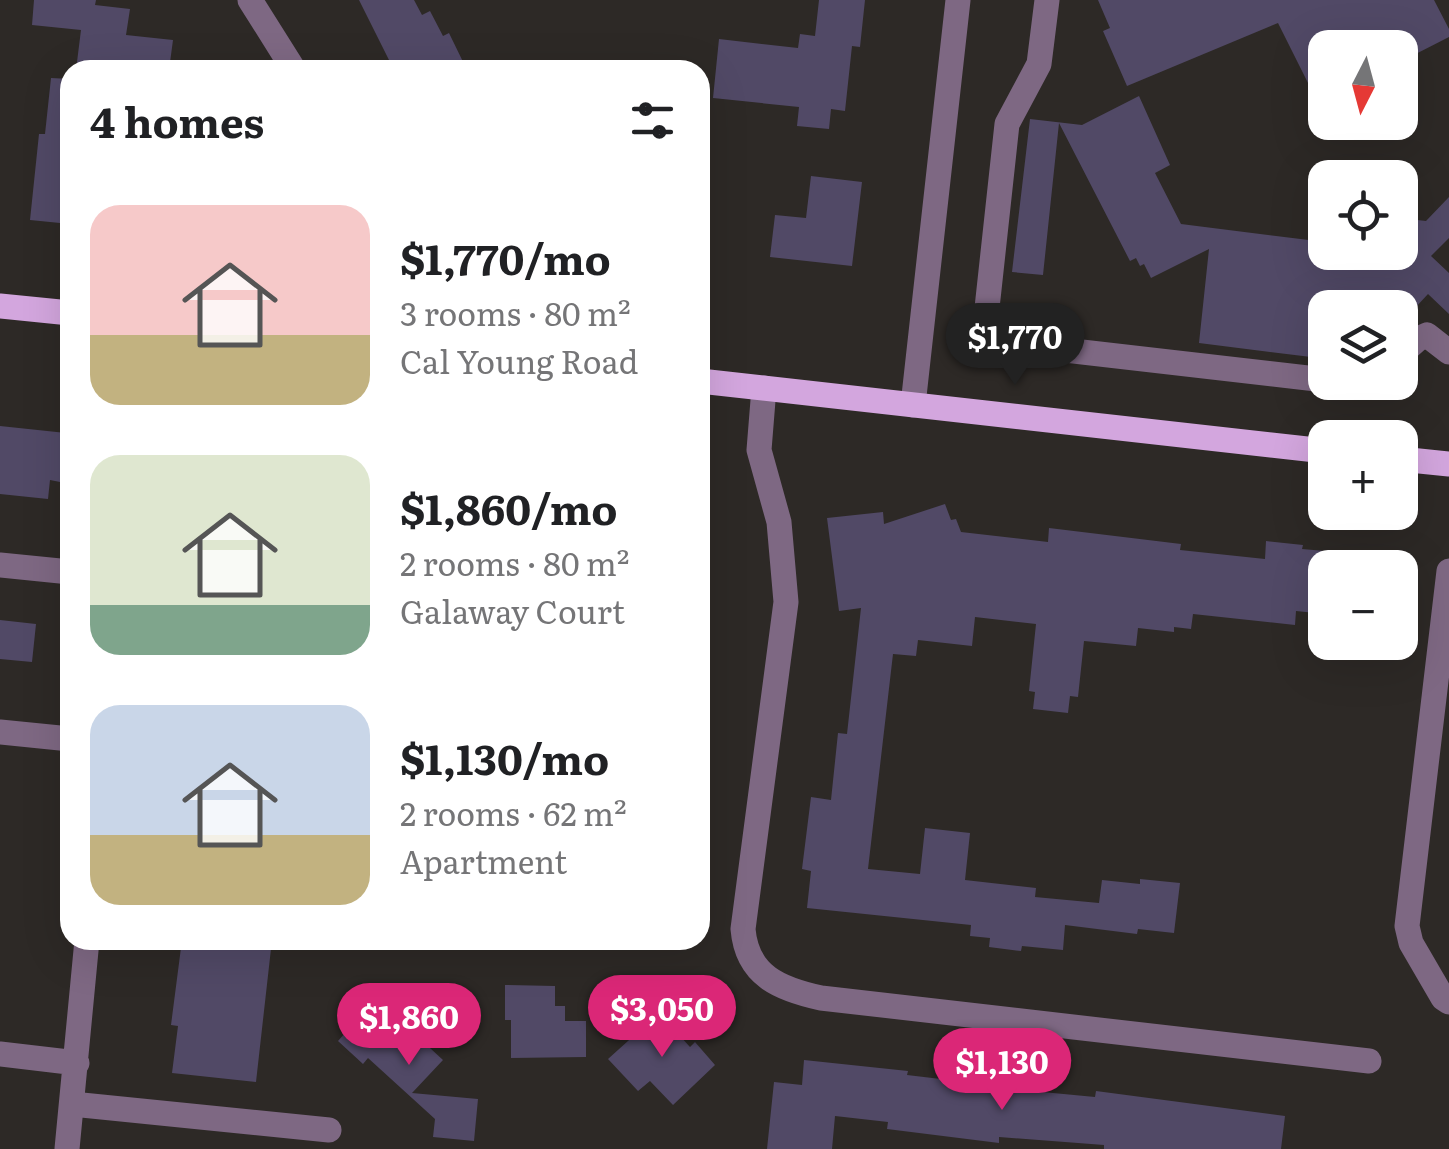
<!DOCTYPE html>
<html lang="en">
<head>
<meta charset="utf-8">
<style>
	:root { --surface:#fff; --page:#f6f6f6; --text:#202124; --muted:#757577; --accent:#db2777 }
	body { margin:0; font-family:Literata,serif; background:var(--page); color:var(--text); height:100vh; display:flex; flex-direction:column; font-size:38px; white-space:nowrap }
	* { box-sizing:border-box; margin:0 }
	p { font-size:32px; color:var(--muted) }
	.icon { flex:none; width:55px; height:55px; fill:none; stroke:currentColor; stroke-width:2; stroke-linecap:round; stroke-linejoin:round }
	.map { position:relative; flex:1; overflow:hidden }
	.panel { position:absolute; left:60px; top:60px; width:650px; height:890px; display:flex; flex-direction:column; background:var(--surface); border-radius:30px; box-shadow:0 10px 40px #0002 }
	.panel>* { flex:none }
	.needle { width:65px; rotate:186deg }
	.controls { position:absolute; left:1308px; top:30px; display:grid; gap:20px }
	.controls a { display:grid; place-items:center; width:110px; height:110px; border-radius:20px; background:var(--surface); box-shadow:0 10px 40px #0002; font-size:50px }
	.price { position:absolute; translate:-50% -85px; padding:0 22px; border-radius:35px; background:var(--accent); color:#fff; font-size:32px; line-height:65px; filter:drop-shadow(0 2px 5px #0008) }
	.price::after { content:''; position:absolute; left:50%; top:60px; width:30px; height:22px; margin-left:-15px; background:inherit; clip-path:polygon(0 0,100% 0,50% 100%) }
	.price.current { background:#222; color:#fff }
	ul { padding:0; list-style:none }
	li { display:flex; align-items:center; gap:30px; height:250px; padding:0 30px }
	li span { display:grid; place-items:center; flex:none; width:280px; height:200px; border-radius:30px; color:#555 }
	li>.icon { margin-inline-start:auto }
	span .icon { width:120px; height:120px; fill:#fffc; stroke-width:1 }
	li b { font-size:42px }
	h2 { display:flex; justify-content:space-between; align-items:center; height:120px; padding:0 30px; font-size:42px }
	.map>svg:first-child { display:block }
	.building { fill:#514966 }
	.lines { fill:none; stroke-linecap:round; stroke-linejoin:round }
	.minor { stroke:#7e6883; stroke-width:25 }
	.major { stroke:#d3a6de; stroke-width:25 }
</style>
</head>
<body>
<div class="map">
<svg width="1449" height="1149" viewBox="0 0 1449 1149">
	<rect width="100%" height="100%" fill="#2d2926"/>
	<!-- building -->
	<path class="building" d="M34 0H96L95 5 130 9 126 35 173 40 169 70H76L81 30 32 25Z
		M359 0H414L422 15 430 11 443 36 449 33 467 70H394Z
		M819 0H865L860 47 852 46 845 111 831 109 829 129 797 126 799 107 713 98 719 39 798 48 800 34 815 36Z
		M1098 0H1434L1449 29V37L1400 62V48H1325V117L1278 23 1127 86 1103 31 1110 28Z
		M51 78 70 79V224L30 220 39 134H45Z
		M1139 96 1170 165 1155 173 1181 224 1325 242V252H1400V218L1426 221 1449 197V238L1431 256 1449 273V314L1428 294 1415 308H1317L1311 357 1199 343 1209 249 1151 278 1144 264 1140 266 1136 258 1130 261 1059 123 1043 275 1012 272 1030 119 1082 125Z
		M811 176 862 182 852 266 770 257 775 215 806 218Z
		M0 426 66 433 60 482 50 480 48 499 0 494Z
		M945 504 951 520 956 519 961 532 1048 542 1049 528 1181 544 1180 550 1265 559 1266 541 1303 545 1302 549 1325 551V614L1296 611 1295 625 1193 614 1191 629 1174 627V632L1138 628 1136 646 1084 641 1078 697 1070 696 1068 713 1033 709 1035 692 1029 691 1036 624 975 617 972 646 918 640 916 656 893 654 868 869 920 874 925 828 970 833 965 880 1036 888 1035 897 1099 903 1102 880 1140 884V879L1180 883 1174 933 1138 929 1137 934 1065 925 1063 950 1022 946 1021 951 989 947 990 938 970 936 971 925 807 908 811 871 802 869 811 797 831 800 838 733 847 734 861 608 839 611 827 518 883 512 884 524Z
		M0 620 36 624 32 662 0 659Z
		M182 940H272L256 1082 172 1073 178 1026 171 1025Z
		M505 985 555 986V1006H565V1021H586V1057L511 1058V1020H505Z
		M370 1005H381L389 1013 393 1007 420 1032 417 1036 443 1060 412 1093 478 1099 474 1141 433 1137 435 1119 368 1058 363 1064 338 1041Z
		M659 1013 690 1047 695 1042 715 1065 673 1105 650 1081 638 1091 608 1059Z
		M804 1060 908 1071 907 1075 1000 1086 1001 1075 1034 1079 1032 1091 1095 1097 1096 1091 1285 1116 1281 1149H1104V1145L999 1137V1143L887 1129 888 1122 835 1116 832 1149H767L774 1082 802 1085Z"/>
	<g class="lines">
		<!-- minor -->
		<path class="minor" d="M250 0 294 70
			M1047 0 1039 64 1007 124 987 308 995 333 1013 344 1325 380
			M1400 355 1418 339 1427 335 1449 352
			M1349 382H1362
			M764 388 759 450 779 522 786 602 743 929C747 976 780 989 821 998L1369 1061
			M913 405 958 0
			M0 565 70 572
			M1449 571 1407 926 1411 943 1443 998 1449 1002
			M0 732 70 739
			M0 1054 77 1063
			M72 1104 329 1130
			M67 1149 87 940"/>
		<!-- major -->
		<path class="major" d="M0 306 70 313
			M700 381 1325 451
			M1400 459 1449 464"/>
	</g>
</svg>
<div class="controls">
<a><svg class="needle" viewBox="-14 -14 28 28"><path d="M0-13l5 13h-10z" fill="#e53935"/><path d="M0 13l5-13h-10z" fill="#757577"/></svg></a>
<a><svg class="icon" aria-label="locate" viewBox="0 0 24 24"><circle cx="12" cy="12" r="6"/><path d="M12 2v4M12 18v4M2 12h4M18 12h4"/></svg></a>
<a><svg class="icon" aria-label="layers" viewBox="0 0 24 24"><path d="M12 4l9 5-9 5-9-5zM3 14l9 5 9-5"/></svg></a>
<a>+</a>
<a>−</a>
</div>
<b class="price current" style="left:1015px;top:388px">$1,770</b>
<b class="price" style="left:662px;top:1060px">$3,050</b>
<b class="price" style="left:409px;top:1068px">$1,860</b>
<b class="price" style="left:1002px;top:1113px">$1,130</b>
<section class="panel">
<h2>4 homes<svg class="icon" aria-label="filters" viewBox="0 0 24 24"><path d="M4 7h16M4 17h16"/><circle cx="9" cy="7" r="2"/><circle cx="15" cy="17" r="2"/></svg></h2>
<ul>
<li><span style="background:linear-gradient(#f6c9c9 65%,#c2b280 0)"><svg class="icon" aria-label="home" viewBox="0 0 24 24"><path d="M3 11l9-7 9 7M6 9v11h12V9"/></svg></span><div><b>$1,770/mo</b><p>3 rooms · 80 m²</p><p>Cal Young Road</p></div></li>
<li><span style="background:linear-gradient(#dfe7d0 75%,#7fa58c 0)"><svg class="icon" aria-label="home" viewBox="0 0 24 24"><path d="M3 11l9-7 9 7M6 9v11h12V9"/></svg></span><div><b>$1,860/mo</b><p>2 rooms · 80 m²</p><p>Galaway Court</p></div></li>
<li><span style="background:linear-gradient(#c9d6e8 65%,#c2b280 0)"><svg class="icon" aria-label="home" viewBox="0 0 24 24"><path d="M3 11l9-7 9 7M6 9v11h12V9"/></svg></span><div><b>$1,130/mo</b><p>2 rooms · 62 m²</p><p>Apartment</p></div></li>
</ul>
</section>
</div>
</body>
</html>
